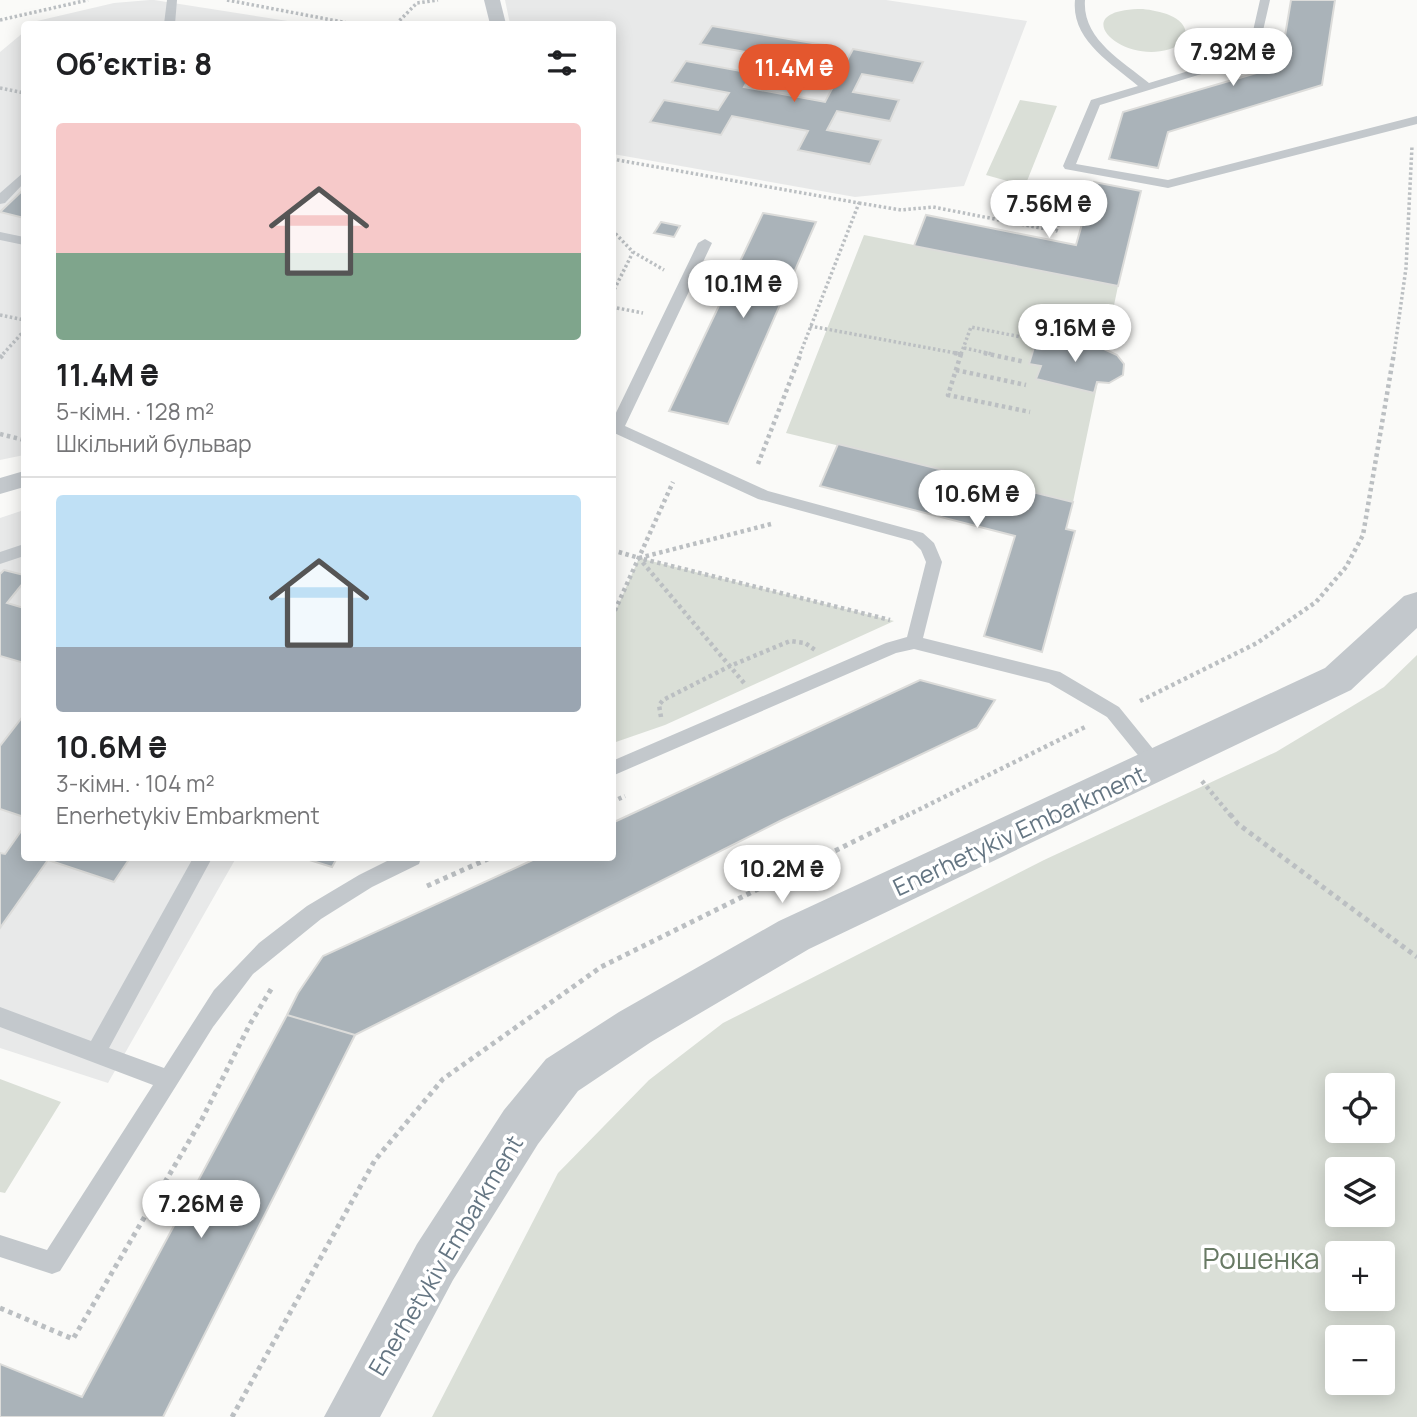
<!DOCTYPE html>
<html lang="uk">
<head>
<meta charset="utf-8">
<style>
	:root { --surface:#fff; --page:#f2f2f2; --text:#202124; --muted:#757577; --line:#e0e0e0; --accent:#e4572e }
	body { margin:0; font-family:Manrope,sans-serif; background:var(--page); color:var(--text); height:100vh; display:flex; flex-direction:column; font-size:26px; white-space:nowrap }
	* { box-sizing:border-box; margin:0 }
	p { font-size:23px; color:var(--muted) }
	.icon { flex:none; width:38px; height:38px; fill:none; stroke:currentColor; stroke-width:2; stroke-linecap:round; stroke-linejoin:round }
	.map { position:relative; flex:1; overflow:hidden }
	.panel { position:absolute; left:21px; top:21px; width:595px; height:840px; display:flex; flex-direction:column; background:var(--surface); border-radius:7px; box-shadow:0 4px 18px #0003 }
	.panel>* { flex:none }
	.controls { position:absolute; left:1325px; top:1073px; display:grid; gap:14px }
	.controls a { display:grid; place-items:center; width:70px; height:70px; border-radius:7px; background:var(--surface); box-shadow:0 4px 18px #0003; font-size:35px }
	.price { position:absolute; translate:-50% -60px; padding:0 16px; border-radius:24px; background:#fff; color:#222; font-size:23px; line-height:46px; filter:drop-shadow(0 2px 4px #0008) }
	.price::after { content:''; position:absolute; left:50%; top:42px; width:21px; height:16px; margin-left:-10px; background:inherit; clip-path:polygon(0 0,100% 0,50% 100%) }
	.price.active { background:var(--accent); color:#fff }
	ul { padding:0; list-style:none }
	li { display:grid; align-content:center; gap:14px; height:371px; padding:0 35px }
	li+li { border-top:2px solid var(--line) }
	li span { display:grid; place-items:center; height:217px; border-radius:7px; color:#555 }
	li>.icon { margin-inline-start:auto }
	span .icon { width:126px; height:126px; fill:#fffc; stroke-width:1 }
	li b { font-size:30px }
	h2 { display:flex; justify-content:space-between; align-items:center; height:84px; padding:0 35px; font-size:30px }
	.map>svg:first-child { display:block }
	.built { fill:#e8e9e9 }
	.green { fill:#dadfd7; fill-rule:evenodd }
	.building { fill:#aab3b9; stroke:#dcdcda; stroke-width:2 }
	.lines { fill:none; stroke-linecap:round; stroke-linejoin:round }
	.path-far2 { stroke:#bbbfc2; stroke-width:3.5; stroke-dasharray:2.5 2.5; stroke-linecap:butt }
	.path-far1 { stroke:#bbbfc2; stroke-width:4.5; stroke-dasharray:3.5 3.5; stroke-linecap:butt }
	.path { stroke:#bbbfc2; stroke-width:5; stroke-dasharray:4.5 4.5; stroke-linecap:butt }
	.service { fill:#c3c8cc; fill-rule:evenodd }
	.pedestrian { fill:#c3c8cc; fill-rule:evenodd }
	.tertiary { fill:#c3c8cc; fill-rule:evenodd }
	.labels { text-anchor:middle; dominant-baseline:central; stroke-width:7; stroke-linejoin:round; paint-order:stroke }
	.street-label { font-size:24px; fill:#657683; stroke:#fff }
	.near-park-label { font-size:28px; fill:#687a64; stroke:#fff }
</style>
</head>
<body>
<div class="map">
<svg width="1417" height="1417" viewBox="0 0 1417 1417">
	<rect width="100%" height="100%" fill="#fafaf8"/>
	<!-- built -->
	<path class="built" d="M150 0H154L307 24H33L37 21 114 3Z
		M505 0H886L1027 21 964 186 855 197 613 154 612 24H510Z
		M24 32V455L0 460V52Z
		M24 510V858H236L108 1083 0 1048V518Z"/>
	<!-- green -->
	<path class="green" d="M1143 9C1160 11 1192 17 1185 41 1136 78 1054 9 1143 9Z
		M1020 100 1057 106 1025 186 986 175Z
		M864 235 1118 286 1073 502 786 433Z
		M639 558 894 621 665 725 613 743V617Z
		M1417 655V1417H432L558 1173 649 1080 723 1023 1044 860 1276 752 1384 687ZM1382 1085V1130H1337V1085ZM1382 1169V1214H1337V1169ZM1382 1253V1298H1337V1253ZM1382 1337V1382H1337V1337Z
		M0 1079 61 1102 5 1193 0 1192Z"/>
	<!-- building -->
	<path class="building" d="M1291 0H1335L1322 85 1168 132 1158 168 1109 159 1123 112 1280 66Z
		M712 26 836 47 826 66 700 44Z
		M853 49 923 62 913 83 862 74 853 92 899 100 890 121 837 111 827 130 881 140 870 164 798 150 808 131 732 116 721 135 650 122 664 100 718 110 729 93 672 82 686 61 752 73 744 87 825 102Z
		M1094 182 1141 191 1118 286 914 246 926 215 1076 245Z
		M24 189V218L0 212Z
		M763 213 816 222 728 424 669 411Z
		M661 222 680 226 674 237 654 233Z
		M1038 334 1104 349 1117 355 1124 364 1123 375 1109 383 1097 382 1094 393 1036 379 1041 366 1029 364Z
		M838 444 1073 502 1066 529 1075 531 1042 652 984 636 1015 536 820 486Z
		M4 570 24 575V582L7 603 24 608V663L0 656V574Z
		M920 680 995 700 977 728 780 821 355 1035 287 1015 298 993 323 956 537 858H612V823Z
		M24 715V817L0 809V746Z
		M24 827V858H130L114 882 48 860 0 928V853L5 854Z
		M303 858H337L332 867Z
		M287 1015 355 1035 163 1417H0V1364L82 1397Z"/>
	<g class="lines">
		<!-- path-far2 -->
		<path class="path-far2" d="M227 0 353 24
			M0 20 88 0
			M396 24 417 3 438 0
			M0 88 24 93
			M612 159 859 203 800 354
			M859 203 901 210 933 207 1056 231 1071 190
			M612 230 633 252 664 270
			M612 294 633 252
			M612 307 643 313
			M0 315 24 320
			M810 326 961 354
			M964 348 992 354
			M3 354 24 331
			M961 354 971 327 1026 338
			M1394 354 1406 268 1412 146"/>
		<!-- path-far1 -->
		<path class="path-far1" d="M954 353 961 354 948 395 1030 412
			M984 353 1025 362
			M0 358 5 353
			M956 370 1026 385
			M0 434 24 440
			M758 464 801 353
			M612 550 639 558 771 524
			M612 617 673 482
			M744 683 639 558 890 620
			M1140 701 1257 643 1316 602 1346 567 1363 535 1394 353
			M661 717 659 705 663 700 730 666 790 641 805 643 815 650
			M1202 781 1231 816
			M612 802 625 796
			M906 816 1085 727"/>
		<!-- path -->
		<path class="path" d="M1230 814 1238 824 1417 957
			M427 886 490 858
			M0 1308 73 1339 202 1119 250 1024 273 986
			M232 1417 375 1160 443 1079 601 967 909 814"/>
		<!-- service -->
		<path class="service" d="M167 0H177L175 24H164Z
			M1075 0H1085C1082 39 1122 61 1149 83L1248 53 1260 0H1270L1257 57 1100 105 1076 164 1168 180 1417 116V124L1168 188 1065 169 1063 166 1091 100 1138 86C1111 63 1071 40 1075 0Z
			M24 172V183L5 203 0 204V193Z
			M0 232 24 237V245L0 240Z
			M705 239 712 243 625 426 768 491 923 533 934 543 942 562 923 638 1060 672 1119 707 1162 760 1165 765 1162 770 1156 773 1150 770 1107 717 1049 683 914 649 896 653 612 776V761L886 643 907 637 926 562 921 550 912 541 758 499 612 432V421L698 243Z
			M24 544V556L0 564V552Z
			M193 858H212L109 1048 164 1068 214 990 259 943 307 906 359 875 393 858H421L419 864 372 887 321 919 253 974 213 1027 60 1271 52 1274 0 1257V1235L47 1250 153 1085 0 1027V1007L91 1041Z"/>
		<!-- pedestrian -->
		<path class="pedestrian" d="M484 0H500L506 24H490Z
			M24 471V487L0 494V478Z"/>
		<!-- tertiary -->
		<path class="tertiary" d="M1417 592V628L1351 690 809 949 651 1042 578 1091 538 1144 453 1280 380 1417H324L417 1244 504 1110 546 1059 619 1012 779 921 1325 668 1404 596Z"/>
	</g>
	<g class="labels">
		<!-- street labels -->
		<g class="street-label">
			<text transform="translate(1019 830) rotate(-25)">Enerhetykiv Embarkment</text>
			<text transform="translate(445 1255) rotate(-59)">Enerhetykiv Embarkment</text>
		</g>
		<!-- near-park labels -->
		<g class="near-park-label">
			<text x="1261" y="1258">Рошенка</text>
		</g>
	</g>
</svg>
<div class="controls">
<a><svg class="icon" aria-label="locate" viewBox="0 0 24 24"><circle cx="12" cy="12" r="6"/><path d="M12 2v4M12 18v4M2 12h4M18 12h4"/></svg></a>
<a><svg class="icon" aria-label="layers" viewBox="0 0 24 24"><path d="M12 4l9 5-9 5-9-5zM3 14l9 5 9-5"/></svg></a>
<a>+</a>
<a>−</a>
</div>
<b class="price" style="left:1233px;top:88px">7.92M ₴</b>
<b class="price active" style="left:794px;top:104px">11.4M ₴</b>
<b class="price" style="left:1049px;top:240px">7.56M ₴</b>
<b class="price" style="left:743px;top:320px">10.1M ₴</b>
<b class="price" style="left:1075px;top:364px">9.16M ₴</b>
<b class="price" style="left:977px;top:530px">10.6M ₴</b>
<b class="price" style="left:782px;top:905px">10.2M ₴</b>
<b class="price" style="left:201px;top:1240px">7.26M ₴</b>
<section class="panel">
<h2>Об’єктів: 8<svg class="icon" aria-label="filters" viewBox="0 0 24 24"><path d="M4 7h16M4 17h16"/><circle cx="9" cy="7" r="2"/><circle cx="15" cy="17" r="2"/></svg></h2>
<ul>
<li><span style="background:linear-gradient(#f6c9c9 60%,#7fa58c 0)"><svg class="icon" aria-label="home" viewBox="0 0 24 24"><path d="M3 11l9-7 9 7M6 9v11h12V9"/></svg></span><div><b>11.4M ₴</b><p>5-кімн. · 128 m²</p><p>Шкільний бульвар</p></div></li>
<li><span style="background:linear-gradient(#bfe0f5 70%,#9aa5b1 0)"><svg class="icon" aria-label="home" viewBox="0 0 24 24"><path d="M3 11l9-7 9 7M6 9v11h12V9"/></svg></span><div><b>10.6M ₴</b><p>3-кімн. · 104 m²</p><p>Enerhetykiv Embarkment</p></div></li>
</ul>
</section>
</div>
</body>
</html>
